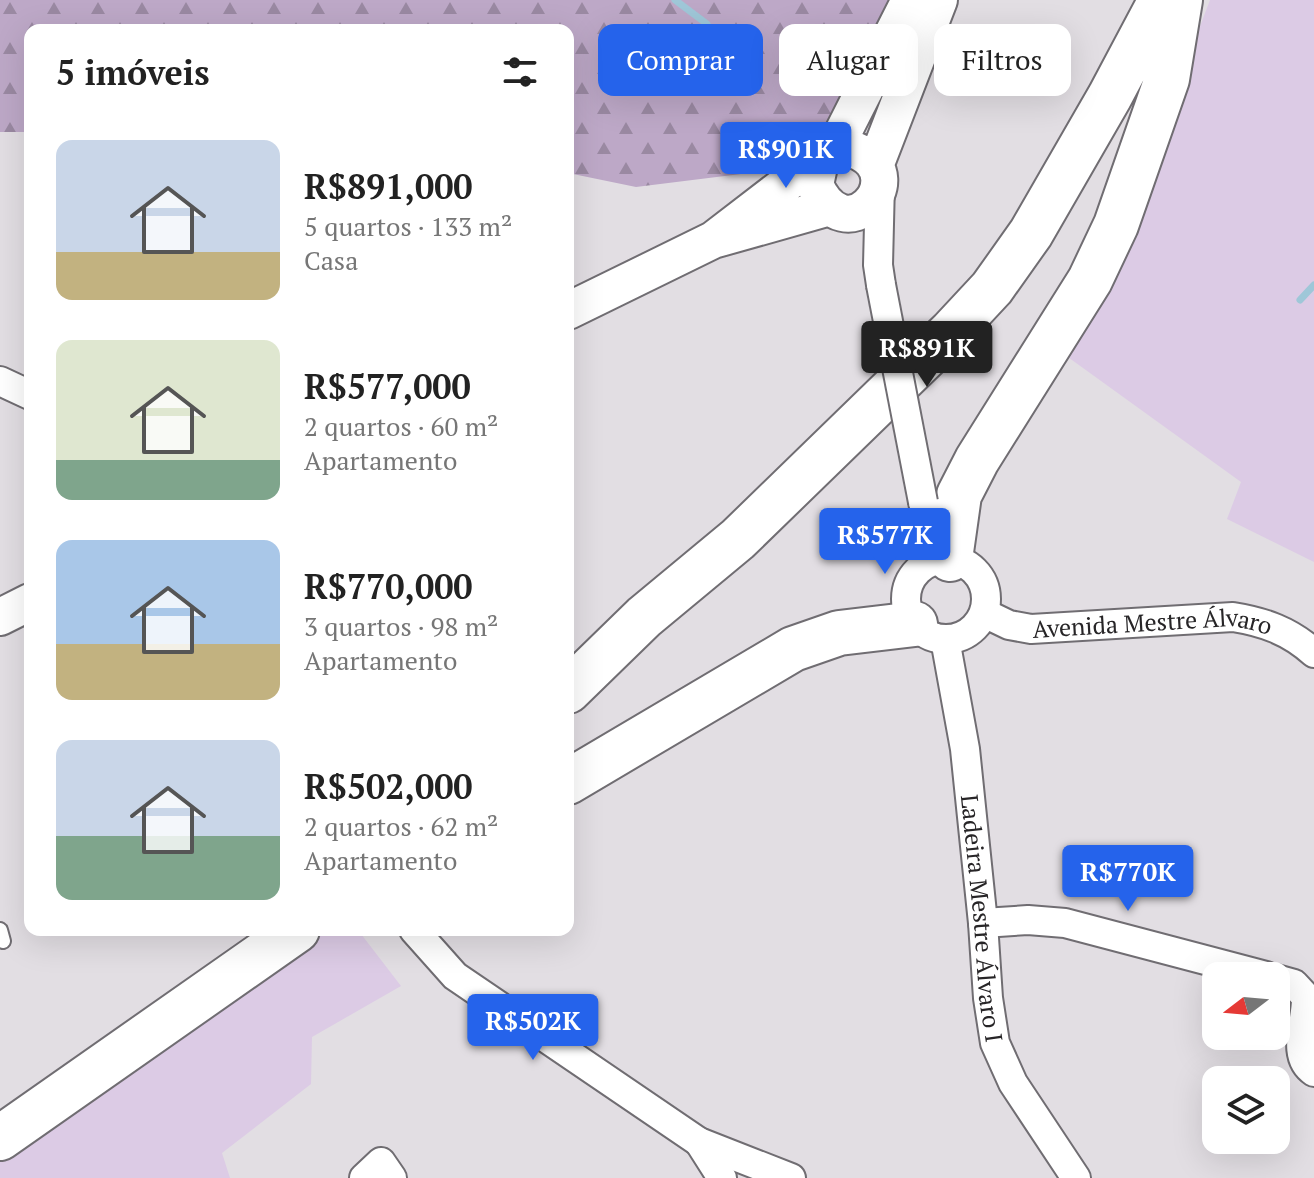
<!DOCTYPE html>
<html lang="pt">
<head>
<meta charset="utf-8">
<style>
	:root { --surface:#fff; --page:#f2f2f2; --text:#222; --muted:#767676; --accent:#2563eb }
	body { margin:0; font-family:"PT Serif",serif; background:var(--page); color:var(--text); height:100vh; display:flex; flex-direction:column; font-size:30px; white-space:nowrap }
	* { box-sizing:border-box; margin:0 }
	p { font-size:26px; color:var(--muted) }
	.icon { flex:none; width:44px; height:44px; fill:none; stroke:currentColor; stroke-width:2; stroke-linecap:round; stroke-linejoin:round }
	.map { position:relative; flex:1; overflow:hidden }
	.details { position:absolute; left:24px; top:24px; width:550px; height:912px; display:flex; flex-direction:column; background:var(--surface); border-radius:16px; box-shadow:0 8px 32px #0002 }
	.details>* { flex:none }
	.top-card { position:absolute; left:598px; top:24px; width:596px; height:72px; display:flex; gap:16px }
	.needle { width:52px; rotate:254deg }
	.controls { position:absolute; left:1202px; top:962px; display:grid; gap:16px }
	.controls a { display:grid; place-items:center; width:88px; height:88px; border-radius:16px; background:var(--surface); box-shadow:0 8px 32px #0002; font-size:40px }
	.price { position:absolute; translate:-50% -68px; padding:0 18px; border-radius:8px; background:var(--accent); color:#fff; font-size:26px; line-height:52px; filter:drop-shadow(0 2px 4px #0008) }
	.price::after { content:''; position:absolute; left:50%; top:48px; width:24px; height:18px; margin-left:-12px; background:inherit; clip-path:polygon(0 0,100% 0,50% 100%) }
	.price.current { background:#222; color:#fff }
	ul { padding:0; list-style:none }
	li { display:flex; align-items:center; gap:24px; height:200px; padding:0 32px }
	li span { display:grid; place-items:center; flex:none; width:224px; height:160px; border-radius:16px; color:#555 }
	li>.icon { margin-inline-start:auto }
	span .icon { width:96px; height:96px; fill:#fffc; stroke-width:1 }
	li b { font-size:34px }
	h2 { display:flex; justify-content:space-between; align-items:center; height:96px; padding:0 32px; font-size:34px }
	.chip { padding:0 28px; border-radius:16px; background:var(--surface); box-shadow:0 8px 32px #0002; font-size:28px; line-height:72px }
	.chip.current { background:var(--accent); color:#fff }
	.map>svg:first-child { display:block }
	.grass { fill:#dccbe5 }
	.forest { fill:url(#forest-firs) }
	.lines { fill:none; stroke-linecap:round; stroke-linejoin:round }
	.stream { stroke:#9fc7d8; stroke-width:7 }
	.service-casing { stroke:#706d72; stroke-width:18 }
	.minor-casing { stroke:#706d72; stroke-width:32 }
	.tertiary-casing { stroke:#706d72; stroke-width:40 }
	.primary-casing { stroke:#706d72; stroke-width:48 }
	.service { stroke:#fff; stroke-width:14 }
	.minor { stroke:#fff; stroke-width:28 }
	.tertiary { stroke:#fff; stroke-width:36 }
	.primary { stroke:#fff; stroke-width:44 }
	.minor-bridge-casing { stroke:#706d72; stroke-width:32; stroke-linecap:butt }
	.minor-bridge { stroke:#fff; stroke-width:28 }
	.labels { text-anchor:middle; dominant-baseline:central; stroke-width:6; stroke-linejoin:round; paint-order:stroke }
	.street-label { font-size:24px; fill:#272527; stroke:#fff }
</style>
</head>
<body>
<div class="map">
<svg width="1314" height="1178" viewBox="0 0 1314 1178">
	<defs>
		<pattern id="forest-firs" width="22" height="20" patternUnits="userSpaceOnUse" patternTransform="scale(2)"><rect width="22" height="20" fill="#bda8c7"/><path d="M5 1l3.5 6h-7zM16 11l3.5 6h-7z" fill="#9a89a2"/></pattern>
	</defs>
	<rect width="100%" height="100%" fill="#e2dee3"/>
	<!-- grass -->
	<path class="grass" d="M1210 0H1314V562L1227 519 1241 482 1065 355 1132 205Z
		M320 930H358L401 986 312 1037 311 1084 222 1153 230 1178H0V1161L107 1088Z"/>
	<!-- forest -->
	<path class="forest" d="M0 0H894L840 112 757 172 636 187 568 173V30H30V132H0Z"/>
	<g class="lines">
		<!-- stream -->
		<path class="stream" d="M675 0 707 24
			M1300 300 1314 285"/>
		<defs>
			<path id="service" d="M0 930 3 941"/>
			<g id="minor">
				<path d="M880 183 878 265 881 285"/>
				<path d="M0 381 30 395"/>
				<path d="M923 502 936 560"/>
				<circle cx="946" cy="599" r="40"/>
				<path id="s1" d="M984 613 1009 625 1031 629 1233 617C1264 622 1290 631 1314 653"/>
				<path id="s2" d="M945 639 965 749 983 923 988 998 995 1043 1013 1083 1076 1178"/>
				<path d="M983 923 1028 920 1065 923 1266 976"/>
				<path d="M414 930 455 976 699 1142 791 1178"/>
				<path d="M1276 979 1294 984 1306 997C1307 1021 1290 1056 1314 1072"/>
				<path d="M699 1142 722 1178"/>
				<path d="M364 1178 381 1162 392 1178"/>
			</g>
			<path id="tertiary" d="M834 150 910 0
				M875 166 939 0
				M713 240 825 154C837 148 848 146 861 153 911 180 846 254 815 185L821 157
				M568 311 713 240 830 207
				M0 617 30 602"/>
			<path id="primary" d="M950 559 959 495 977 460 1090 280 1116 225 1167 79 1180 0
				M568 691 644 617 738 539 951 332 992 288 1031 233 1110 96 1161 0
				M568 782 793 649 839 633 915 624
				M0 1138 297 930"/>
		</defs>
		<!-- service casing -->
		<use href="#service" class="service-casing"/>
		<!-- minor casing -->
		<use href="#minor" class="minor-casing"/>
		<!-- tertiary casing -->
		<use href="#tertiary" class="tertiary-casing"/>
		<!-- primary casing -->
		<use href="#primary" class="primary-casing"/>
		<!-- service -->
		<use href="#service" class="service"/>
		<!-- minor -->
		<use href="#minor" class="minor"/>
		<!-- tertiary -->
		<use href="#tertiary" class="tertiary"/>
		<!-- primary -->
		<use href="#primary" class="primary"/>
		<defs>
			<path id="minor-bridge" d="M881 285 923 502"/>
		</defs>
		<!-- minor-bridge casing -->
		<use href="#minor-bridge" class="minor-bridge-casing"/>
		<!-- minor-bridge -->
		<use href="#minor-bridge" class="minor-bridge"/>
	</g>
	<g class="labels">
		<!-- street labels -->
		<g class="street-label">
			<text stroke="none"><textPath href="#s1" startOffset="172">Avenida Mestre Álvaro</textPath></text>
			<text stroke="none"><textPath href="#s2" startOffset="282">Ladeira Mestre Álvaro I</textPath></text>
		</g>
	</g>
</svg>
<div class="controls">
<a><svg class="needle" viewBox="-14 -14 28 28"><path d="M0-13l5 13h-10z" fill="#e53935"/><path d="M0 13l5-13h-10z" fill="#767676"/></svg></a>
<a><svg class="icon" aria-label="layers" viewBox="0 0 24 24"><path d="M12 4l9 5-9 5-9-5zM3 14l9 5 9-5"/></svg></a>
</div>
<b class="price" style="left:786px;top:190px">R$901K</b>
<b class="price current" style="left:927px;top:389px">R$891K</b>
<b class="price" style="left:885px;top:576px">R$577K</b>
<b class="price" style="left:1128px;top:913px">R$770K</b>
<b class="price" style="left:533px;top:1062px">R$502K</b>
<div class="top-card">
<a class="chip current">Comprar</a>
<a class="chip">Alugar</a>
<a class="chip">Filtros</a>
</div>
<section class="details">
<h2>5 imóveis<svg class="icon" aria-label="filters" viewBox="0 0 24 24"><path d="M4 7h16M4 17h16"/><circle cx="9" cy="7" r="2"/><circle cx="15" cy="17" r="2"/></svg></h2>
<ul>
<li><span style="background:linear-gradient(#c9d6e8 70%,#c2b280 0)"><svg class="icon" aria-label="home" viewBox="0 0 24 24"><path d="M3 11l9-7 9 7M6 9v11h12V9"/></svg></span><div><b>R$891,000</b><p>5 quartos · 133 m²</p><p>Casa</p></div></li>
<li><span style="background:linear-gradient(#dfe7d0 75%,#7fa58c 0)"><svg class="icon" aria-label="home" viewBox="0 0 24 24"><path d="M3 11l9-7 9 7M6 9v11h12V9"/></svg></span><div><b>R$577,000</b><p>2 quartos · 60 m²</p><p>Apartamento</p></div></li>
<li><span style="background:linear-gradient(#a9c7e8 65%,#c2b280 0)"><svg class="icon" aria-label="home" viewBox="0 0 24 24"><path d="M3 11l9-7 9 7M6 9v11h12V9"/></svg></span><div><b>R$770,000</b><p>3 quartos · 98 m²</p><p>Apartamento</p></div></li>
<li><span style="background:linear-gradient(#c9d6e8 60%,#7fa58c 0)"><svg class="icon" aria-label="home" viewBox="0 0 24 24"><path d="M3 11l9-7 9 7M6 9v11h12V9"/></svg></span><div><b>R$502,000</b><p>2 quartos · 62 m²</p><p>Apartamento</p></div></li>
</ul>
</section>
</div>
</body>
</html>
